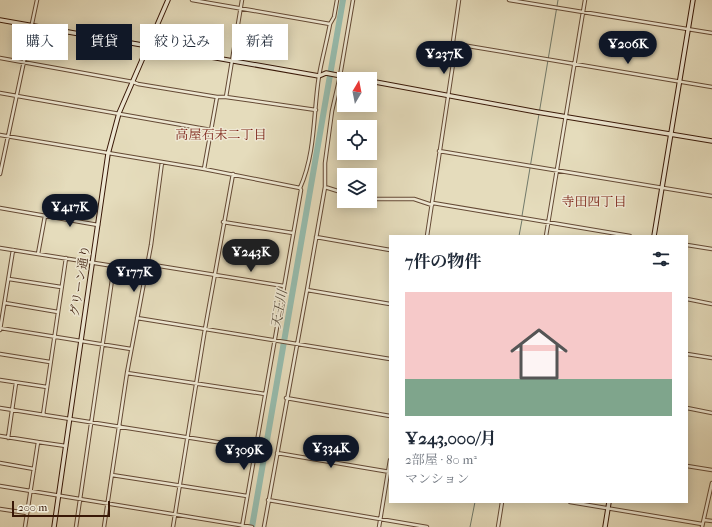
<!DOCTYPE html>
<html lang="ja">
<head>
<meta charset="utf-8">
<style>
	:root { --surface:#fff; --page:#f2f2f3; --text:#1f2937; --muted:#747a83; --line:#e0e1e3; --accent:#111827 }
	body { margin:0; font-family:"IM FELL French Canon","Noto Serif JP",serif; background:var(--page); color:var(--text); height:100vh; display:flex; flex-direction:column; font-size:15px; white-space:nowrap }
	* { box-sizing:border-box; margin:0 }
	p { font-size:13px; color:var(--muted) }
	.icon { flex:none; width:22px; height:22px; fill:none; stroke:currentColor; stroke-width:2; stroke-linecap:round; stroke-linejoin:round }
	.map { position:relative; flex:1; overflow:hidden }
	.sheet { position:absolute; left:389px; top:235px; width:299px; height:268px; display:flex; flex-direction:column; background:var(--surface); border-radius:0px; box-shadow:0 2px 10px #0003 }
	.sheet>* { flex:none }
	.banner { position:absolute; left:12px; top:24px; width:317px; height:36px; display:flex; gap:8px }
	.needle { width:26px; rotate:10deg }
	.buttons { position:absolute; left:337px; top:72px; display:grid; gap:8px }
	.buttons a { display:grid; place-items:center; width:40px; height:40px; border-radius:0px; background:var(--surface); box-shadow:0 2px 10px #0003; font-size:20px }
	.scale { position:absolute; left:12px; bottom:10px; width:98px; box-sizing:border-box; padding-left:4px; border:2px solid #391807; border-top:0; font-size:11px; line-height:14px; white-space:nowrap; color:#391807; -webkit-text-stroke:3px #eee8d3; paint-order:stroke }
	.price { position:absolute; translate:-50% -34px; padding:0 9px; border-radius:14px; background:var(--accent); color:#fff; font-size:13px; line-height:26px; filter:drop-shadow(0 1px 2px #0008) }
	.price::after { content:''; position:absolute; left:50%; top:24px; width:12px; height:9px; margin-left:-6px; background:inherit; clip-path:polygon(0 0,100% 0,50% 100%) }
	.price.selected { background:#222; color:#fff }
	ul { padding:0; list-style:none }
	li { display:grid; align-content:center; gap:8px; height:212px; padding:0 16px }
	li+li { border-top:1px solid var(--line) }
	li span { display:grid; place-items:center; height:124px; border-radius:0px; color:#555 }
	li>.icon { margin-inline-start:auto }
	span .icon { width:72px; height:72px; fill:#fffc; stroke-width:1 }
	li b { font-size:17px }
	h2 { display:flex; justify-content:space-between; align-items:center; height:48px; padding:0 16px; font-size:17px }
	.chip { padding:0 14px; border-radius:0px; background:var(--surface); box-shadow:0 2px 10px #0003; font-size:14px; line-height:36px }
	.chip.selected { background:var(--accent); color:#fff }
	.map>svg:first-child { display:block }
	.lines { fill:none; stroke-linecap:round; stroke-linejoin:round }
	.stream { stroke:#717a6b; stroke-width:1 }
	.river { stroke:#96bcae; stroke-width:6 }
	.street-casing { stroke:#644934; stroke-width:4.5 }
	.secondary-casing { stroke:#391807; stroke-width:5.5 }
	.street { stroke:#eee8d3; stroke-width:2.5 }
	.secondary { stroke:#eee8d3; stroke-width:3.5 }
	.labels { text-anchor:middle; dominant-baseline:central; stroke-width:3; stroke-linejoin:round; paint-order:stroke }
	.street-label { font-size:12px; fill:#391807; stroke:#eee8d3 }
	.neighbourhood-label { font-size:13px; fill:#7a1f14; stroke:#eee8d3 }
	.water-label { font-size:13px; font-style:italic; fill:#554939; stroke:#eee8d3 }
</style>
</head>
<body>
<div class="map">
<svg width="712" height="527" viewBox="0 0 712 527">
	<rect width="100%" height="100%" fill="#e5dcbc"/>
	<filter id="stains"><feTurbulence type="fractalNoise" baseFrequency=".005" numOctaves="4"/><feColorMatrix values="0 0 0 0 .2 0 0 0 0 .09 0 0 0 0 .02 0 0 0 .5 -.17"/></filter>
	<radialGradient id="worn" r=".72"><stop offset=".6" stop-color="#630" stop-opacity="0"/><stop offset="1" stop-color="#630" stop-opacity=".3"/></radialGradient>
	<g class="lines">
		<!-- stream -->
		<path class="stream" d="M522 216 558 0
			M519 236 522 220
			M470 527 475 502"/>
		<!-- river -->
		<path class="river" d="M252 527 343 0"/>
		<defs>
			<path id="street" d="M192 0 330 24
				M509 0 712 33
				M456 44 712 87
				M0 58 133 82 138 84 217 97H226L316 110
				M0 93 211 130
				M226 97 242 0
				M0 135 204 169 300 188
				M439 151 712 196
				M204 169 217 97
				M0 174 37 0
				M325 187 344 193
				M370 199H414L432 205
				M433 203 630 236
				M0 208 98 225
				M223 222 293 233
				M427 236 456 44 453 42 459 0
				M546 236 585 0
				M316 237 390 250
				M687 245 712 249
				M0 248 145 271
				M38 254 45 216
				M147 264 284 286
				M9 279 61 287
				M307 290 390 304
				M687 299 712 304
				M5 303 58 312
				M137 318 390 359
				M0 328 131 349
				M0 330 13 250
				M0 354 50 362
				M687 354 712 358
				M127 373 265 394
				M0 380 47 387
				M286 398 390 416
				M0 408 255 448
				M687 408 712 413
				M43 415 66 258
				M0 436 38 442 25 527
				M8 438 16 383
				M38 442 66 446
				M277 453 390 472
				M0 463 34 469
				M687 466 712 470
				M112 475 247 496
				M0 486 252 527
				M268 500 427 527
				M570 502 702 524
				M0 509 27 513
				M704 520 712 521
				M76 527 114 266
				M104 527 127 373 151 245 162 162
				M173 527 205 329 233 174
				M242 527 301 190 300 188C316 152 313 113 319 76 322 58 327 41 330 24L334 17 337 0
				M264 527 307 290 325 187V163L332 111 340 76 353 0
				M379 527 390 460
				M498 527 502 502
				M702 527 712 483"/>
			<path id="secondary" d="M0 20 319 76 326 73 357 79
				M370 81 537 112 712 141
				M654 236 693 0
				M54 527 108 154 119 113 168 0
				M605 527 609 502"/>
		</defs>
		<!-- street casing -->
		<use href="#street" class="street-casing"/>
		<!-- secondary casing -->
		<use href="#secondary" class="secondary-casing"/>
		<!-- street -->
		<use href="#street" class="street"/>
		<!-- secondary -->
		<use href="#secondary" class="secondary"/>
	</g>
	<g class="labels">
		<!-- street labels -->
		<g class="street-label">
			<text transform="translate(80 281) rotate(-81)">グリーン通り</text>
		</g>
		<!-- neighbourhood labels -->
		<g class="neighbourhood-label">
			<text x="221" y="134">高屋石末二丁目</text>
			<text x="594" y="201">寺田四丁目</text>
		</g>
		<!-- water labels -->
		<g class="water-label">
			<text transform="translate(279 309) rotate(-80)">天王川</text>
		</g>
	</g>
	<rect width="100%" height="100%" filter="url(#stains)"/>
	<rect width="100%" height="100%" fill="url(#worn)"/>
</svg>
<div class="buttons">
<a><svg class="needle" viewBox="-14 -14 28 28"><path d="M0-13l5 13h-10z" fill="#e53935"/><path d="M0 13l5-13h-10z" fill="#747a83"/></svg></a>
<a><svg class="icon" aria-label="locate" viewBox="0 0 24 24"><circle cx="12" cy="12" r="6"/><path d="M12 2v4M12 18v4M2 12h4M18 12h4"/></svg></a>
<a><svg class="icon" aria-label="layers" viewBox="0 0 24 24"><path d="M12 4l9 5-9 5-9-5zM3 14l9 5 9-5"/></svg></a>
</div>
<div class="scale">200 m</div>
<b class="price" style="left:628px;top:65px">¥206K</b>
<b class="price" style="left:444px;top:75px">¥237K</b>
<b class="price" style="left:70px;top:228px">¥417K</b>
<b class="price selected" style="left:251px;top:273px">¥243K</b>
<b class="price" style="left:134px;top:293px">¥177K</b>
<b class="price" style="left:331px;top:469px">¥334K</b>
<b class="price" style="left:244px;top:471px">¥309K</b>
<div class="banner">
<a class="chip">購入</a>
<a class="chip selected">賃貸</a>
<a class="chip">絞り込み</a>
<a class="chip">新着</a>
</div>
<section class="sheet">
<h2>7件の物件<svg class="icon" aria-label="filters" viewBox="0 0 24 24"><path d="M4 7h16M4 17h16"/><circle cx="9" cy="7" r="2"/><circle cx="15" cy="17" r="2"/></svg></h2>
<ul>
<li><span style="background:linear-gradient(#f6c9c9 70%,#7fa58c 0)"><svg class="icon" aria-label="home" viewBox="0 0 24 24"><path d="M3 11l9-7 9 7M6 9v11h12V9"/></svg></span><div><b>¥243,000/月</b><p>2部屋 · 80 m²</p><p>マンション</p></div></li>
</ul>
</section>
</div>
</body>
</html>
